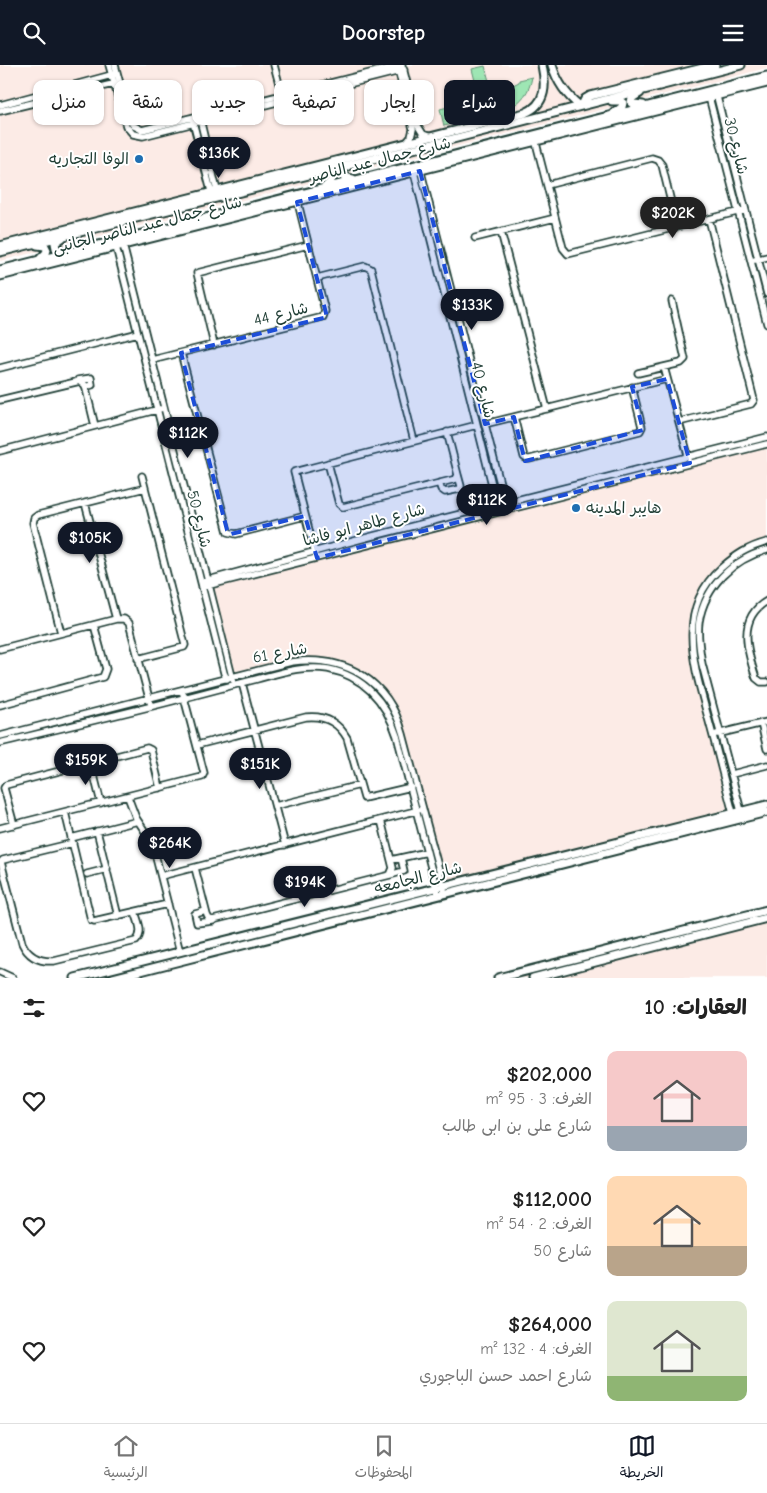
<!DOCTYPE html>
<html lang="ar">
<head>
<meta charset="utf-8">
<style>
	:root { --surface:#fff; --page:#f6f6f6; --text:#222; --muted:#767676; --line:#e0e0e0; --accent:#111827 }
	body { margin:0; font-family:"Comic Neue","Playpen Sans Arabic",sans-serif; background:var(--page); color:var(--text); direction:rtl; height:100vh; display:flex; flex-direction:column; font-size:19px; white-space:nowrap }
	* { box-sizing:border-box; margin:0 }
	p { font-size:16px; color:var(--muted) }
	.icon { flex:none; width:28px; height:28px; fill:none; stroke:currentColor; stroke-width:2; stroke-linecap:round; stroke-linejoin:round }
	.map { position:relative; height:913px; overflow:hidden; direction:ltr }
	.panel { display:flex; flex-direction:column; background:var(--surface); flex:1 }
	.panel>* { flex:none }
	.banner { position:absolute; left:15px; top:15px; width:500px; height:45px; direction:rtl; display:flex; gap:10px }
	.price { position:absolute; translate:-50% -42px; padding:0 11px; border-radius:18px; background:var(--accent); color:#fff; font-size:16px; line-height:32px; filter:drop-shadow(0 1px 2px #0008) }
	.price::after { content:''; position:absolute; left:50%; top:30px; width:15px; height:11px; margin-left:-8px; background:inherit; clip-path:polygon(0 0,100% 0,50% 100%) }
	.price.current { background:#222; color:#fff }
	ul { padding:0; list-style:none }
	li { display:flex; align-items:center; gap:15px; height:125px; padding:0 20px }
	li span { display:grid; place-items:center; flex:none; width:140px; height:100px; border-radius:10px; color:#555 }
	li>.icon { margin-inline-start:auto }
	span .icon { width:60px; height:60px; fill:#fffc; stroke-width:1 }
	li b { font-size:21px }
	h2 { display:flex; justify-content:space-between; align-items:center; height:60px; padding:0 20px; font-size:21px }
	.tag { padding:0 18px; border-radius:10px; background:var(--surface); box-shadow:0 1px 4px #0004; font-size:18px; line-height:45px }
	.tag.current { background:var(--accent); color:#fff }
	header { display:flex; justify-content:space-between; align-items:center; height:65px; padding:0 20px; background:var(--accent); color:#fff; font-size:22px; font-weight:800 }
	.dock { display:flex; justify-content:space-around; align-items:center; height:70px; border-top:1px solid var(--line); background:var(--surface); font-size:14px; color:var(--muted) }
	.dock a { display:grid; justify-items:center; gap:2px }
	.dock .current { color:var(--accent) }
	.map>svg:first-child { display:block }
	.built { fill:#fcebe6 }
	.green { fill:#9ee6b4; stroke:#5e9274 }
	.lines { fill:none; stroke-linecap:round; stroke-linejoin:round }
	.minor-casing { stroke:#1f3d34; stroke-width:9 }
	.major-casing { stroke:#1f3d34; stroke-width:11 }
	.minor { stroke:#fff; stroke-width:5.5 }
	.major { stroke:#fff; stroke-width:7 }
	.marked { fill:#1d4ed8; fill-opacity:0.2; stroke:#1d4ed8; stroke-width:4; stroke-dasharray:10 6; stroke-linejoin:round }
	.poi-dot { fill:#1f6fb2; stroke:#fff; stroke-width:2 }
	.labels { text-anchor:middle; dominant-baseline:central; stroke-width:4; stroke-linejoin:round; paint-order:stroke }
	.street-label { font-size:16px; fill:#1f3d34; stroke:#fff }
	.poi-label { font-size:16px; fill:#1f3d34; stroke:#fff; text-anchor:end }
</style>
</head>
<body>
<header><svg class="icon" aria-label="menu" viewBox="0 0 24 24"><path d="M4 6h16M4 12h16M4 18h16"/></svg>Doorstep<svg class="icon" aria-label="search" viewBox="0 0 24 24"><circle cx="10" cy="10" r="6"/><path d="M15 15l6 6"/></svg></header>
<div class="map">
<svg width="767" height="913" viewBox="0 0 767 913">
	<rect width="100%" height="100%" fill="#fff"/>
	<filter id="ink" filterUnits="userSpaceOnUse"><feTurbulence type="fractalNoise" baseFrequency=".02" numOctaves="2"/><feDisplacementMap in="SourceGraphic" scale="10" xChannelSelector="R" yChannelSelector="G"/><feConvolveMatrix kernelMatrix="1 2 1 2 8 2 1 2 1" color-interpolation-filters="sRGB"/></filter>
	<g filter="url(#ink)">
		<!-- built -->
		<path class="built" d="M0 0H767V3L709 18 0 196Z
			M767 375V481L747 487 727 501 713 517 703 535 697 554 695 576 697 594 739 751 441 827 397 658 386 638 376 626 366 617 348 607 320 599 297 600 230 616 205 518Z
			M767 849V913H516Z"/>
		<!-- green -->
		<path class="green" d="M485 1 490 20 477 24 472 4Z
			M532 12C527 42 501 48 475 54L472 43 481 40 478 26 504 18 513 20 519 17V15Z
			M468 37 472 54 444 61 440 44Z"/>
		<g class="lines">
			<defs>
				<path id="minor" d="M109 0 126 61 133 69 143 71 404 5
					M115 0 130 56 134 61 142 65 402 0
					M274 0 282 30
					M403 3 418 61 423 69 431 72
					M398 4 413 64 411 72 406 78
					M708 28 767 259
					M716 28 767 229
					M0 40 115 9
					M0 46 117 18
					M200 54 218 130
					M193 57 212 130
					M535 74 563 183 568 189 745 145
					M413 103 497 440
					M420 103 505 438
					M547 120 652 93 658 95 662 100 677 162
					M501 167 547 344
					M475 173 555 153
					M122 176 233 615
					M115 178 224 608 227 614
					M755 195 767 192
					M317 213 365 201 371 204 414 376
					M214 280 197 208 308 180
					M181 288 228 467 236 469 305 451
					M152 295 323 252 325 246 297 134
					M664 302 689 394
					M0 303 138 268
					M638 308 681 298 685 294 672 236
					M78 315 91 313 92 320 85 322
					M0 335 80 316 85 320 95 361
					M514 352 524 392 527 394H530L640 366 642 362 632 322
					M679 357 751 339 754 335 709 154
					M485 359 667 314
					M0 386 160 344
					M328 398 339 439 343 442 456 414 458 410 447 367
					M439 418 441 424 445 427 460 424 461 421 458 410
					M85 438 116 554
					M315 488 294 407 477 360
					M201 517 369 472 767 372
					M202 522 767 379
					M767 536C737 553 747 586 756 613L761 617H767
					M61 568 33 458 34 453 38 450 145 423
					M0 584 116 554H124L129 558 150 637
					M138 594 184 582 185 580 142 411
					M242 618 285 780
					M0 640 103 612 106 604 94 560
					M761 658 767 684
					M717 669 767 657
					M0 671 291 597C346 590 388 615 403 669L444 824
					M0 678C61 663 123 649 184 633 208 627 233 620 257 614 280 608 303 600 328 604 364 611 386 637 397 671L438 830
					M197 680 306 652C325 650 338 657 347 673L364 733 411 722
					M91 698 101 738
					M732 709 767 700
					M128 732 136 753 152 777 180 887
					M275 741 360 720
					M741 746 702 599C700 586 697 571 699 557 705 521 733 494 767 485
					M65 747 91 855 94 856 168 839
					M733 748C725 719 718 689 710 660 696 607 673 546 721 503 736 490 748 482 767 477
					M14 760 4 723 6 720 147 683 151 685 160 723
					M0 763 202 712 204 708 182 625
					M97 766 118 851
					M71 773 138 756
					M73 778 3 795 1 797 22 878C28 891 39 897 54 896L136 876C144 868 138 856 135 847
					M391 795 427 787
					M195 803 207 850 209 854 213 855 390 810 393 803 381 755
					M87 809 107 804
					M390 810 404 806 401 793
					M161 811 419 745
					M206 846 195 849 197 858 213 856
					M0 907 13 913"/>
				<path id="major" d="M552 0C557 17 566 30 580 41
					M640 28 632 33 631 37 634 39 643 40
					M612 36H620L623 38 622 42 614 48
					M582 40 585 34 590 31 715 0
					M348 101 341 106V110L344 112 353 114
					M322 108 329 109 332 112 331 116 324 123
					M62 173 55 178 56 183 58 185 68 187
					M37 180 45 181 47 185 46 188 40 194
					M0 181 525 48C547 39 546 19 542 0
					M0 187 445 76 741 0
					M0 205 767 11
					M0 211 767 18
					M75 913 767 740
					M113 913 767 747
					M498 913 767 845
					M533 913 767 853"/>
			</defs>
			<!-- minor casing -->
			<use href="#minor" class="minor-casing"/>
			<!-- major casing -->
			<use href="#major" class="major-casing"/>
			<!-- minor -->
			<use href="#minor" class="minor"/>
			<!-- major -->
			<use href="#major" class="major"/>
		</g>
	</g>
	<!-- marked area -->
	<path class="marked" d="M420 106 485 359 514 352 525 396 643 365 632 322 667 314 690 398 317 493 305 451 231 469 227 465 181 288 327 252 297 137Z"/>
	<!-- markers -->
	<g class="poi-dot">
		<circle cx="139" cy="94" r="5"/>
		<circle cx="576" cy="443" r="5"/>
	</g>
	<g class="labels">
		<!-- street labels -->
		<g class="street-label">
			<text transform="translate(736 81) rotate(76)">شارع 30</text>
			<text transform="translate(380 95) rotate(-14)">شارع جمال عبد الناصر</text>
			<text transform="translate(147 160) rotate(-14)">شارع جمال عبد الناصر الجانبى</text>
			<text transform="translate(281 249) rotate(-14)">شارع 44</text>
			<text transform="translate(483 325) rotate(76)">شارع 40</text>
			<text transform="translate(199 454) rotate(76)">شارع 50</text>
			<text transform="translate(364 460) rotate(-15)">شارع طاهر ابو فاشا</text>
			<text transform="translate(280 588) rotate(-10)">شارع 61</text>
			<text transform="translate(418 813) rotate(-14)">شارع الجامعه</text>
		</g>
		<!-- poi labels -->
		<g class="poi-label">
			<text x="129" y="94">الوفا التجاريه</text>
			<text x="586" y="443" text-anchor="start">هايبر المدينه</text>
		</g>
	</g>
</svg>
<b class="price" style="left:219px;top:114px">$136K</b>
<b class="price current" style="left:673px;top:174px">$202K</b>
<b class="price" style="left:472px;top:266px">$133K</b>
<b class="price" style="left:188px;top:394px">$112K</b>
<b class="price" style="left:487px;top:461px">$112K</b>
<b class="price" style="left:90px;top:499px">$105K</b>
<b class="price" style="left:86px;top:721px">$159K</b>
<b class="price" style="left:260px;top:725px">$151K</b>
<b class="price" style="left:170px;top:804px">$264K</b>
<b class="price" style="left:305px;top:843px">$194K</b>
<div class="banner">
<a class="tag current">شراء</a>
<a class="tag">إيجار</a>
<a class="tag">تصفية</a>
<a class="tag">جديد</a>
<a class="tag">شقة</a>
<a class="tag">منزل</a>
</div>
</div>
<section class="panel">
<h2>العقارات: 10<svg class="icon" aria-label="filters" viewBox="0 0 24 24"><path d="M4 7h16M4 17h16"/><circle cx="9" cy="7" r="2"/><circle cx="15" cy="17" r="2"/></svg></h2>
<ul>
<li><span style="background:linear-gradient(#f6c9c9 75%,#9aa5b1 0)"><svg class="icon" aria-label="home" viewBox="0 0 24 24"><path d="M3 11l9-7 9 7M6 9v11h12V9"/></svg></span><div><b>$202,000</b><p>الغرف: 3 · 95 m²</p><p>شارع على بن ابى طالب</p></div><svg class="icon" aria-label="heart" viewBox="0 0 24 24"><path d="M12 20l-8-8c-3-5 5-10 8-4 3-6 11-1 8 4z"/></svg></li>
<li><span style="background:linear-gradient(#ffd9b3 70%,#b9a48a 0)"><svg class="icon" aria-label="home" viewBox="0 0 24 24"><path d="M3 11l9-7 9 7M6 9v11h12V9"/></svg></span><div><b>$112,000</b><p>الغرف: 2 · 54 m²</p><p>شارع 50</p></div><svg class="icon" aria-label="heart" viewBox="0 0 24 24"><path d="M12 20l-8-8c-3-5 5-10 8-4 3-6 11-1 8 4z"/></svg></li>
<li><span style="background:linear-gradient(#dfe7d0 75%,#8fb573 0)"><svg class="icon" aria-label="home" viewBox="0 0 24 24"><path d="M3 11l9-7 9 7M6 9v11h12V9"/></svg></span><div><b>$264,000</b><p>الغرف: 4 · 132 m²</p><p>شارع احمد حسن الباجوري</p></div><svg class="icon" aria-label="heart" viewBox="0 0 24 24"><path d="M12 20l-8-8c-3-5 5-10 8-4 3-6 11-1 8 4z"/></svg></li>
</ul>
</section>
<nav class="dock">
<a class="current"><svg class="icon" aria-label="map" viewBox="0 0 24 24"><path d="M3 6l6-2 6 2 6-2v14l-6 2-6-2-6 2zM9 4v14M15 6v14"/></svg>الخريطة</a>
<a><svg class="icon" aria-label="saved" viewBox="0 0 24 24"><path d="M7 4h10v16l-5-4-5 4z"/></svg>المحفوظات</a>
<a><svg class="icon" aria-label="home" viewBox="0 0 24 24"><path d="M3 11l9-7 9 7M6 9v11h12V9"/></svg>الرئيسية</a>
</nav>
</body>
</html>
